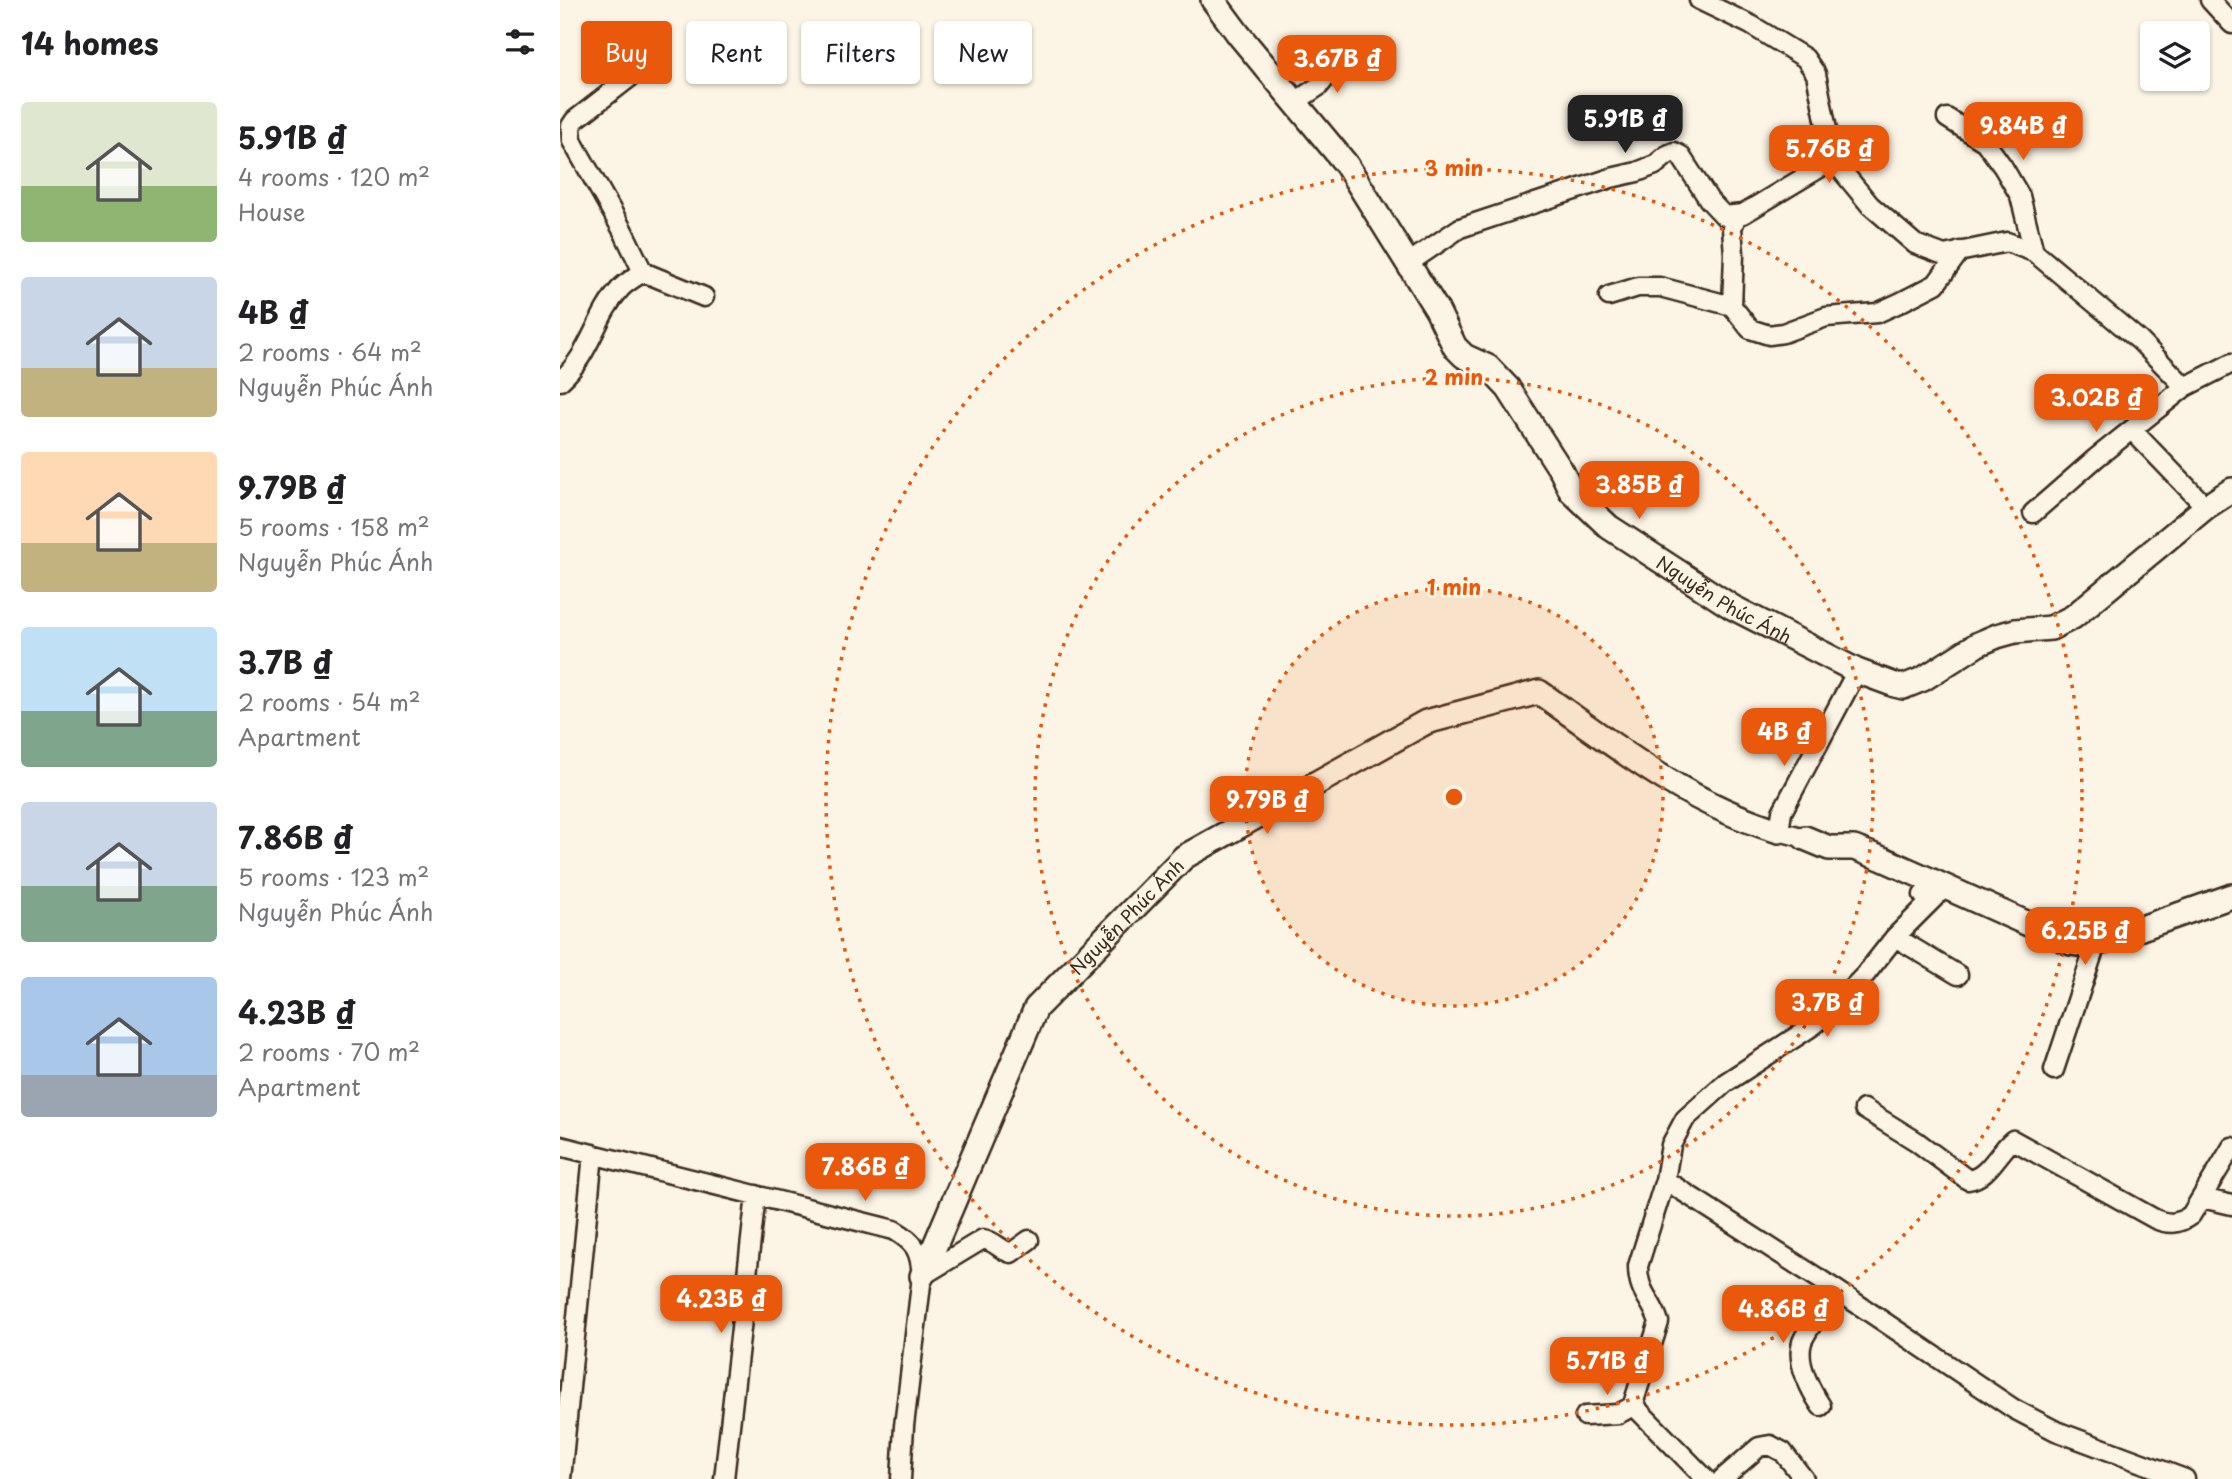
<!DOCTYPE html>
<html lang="en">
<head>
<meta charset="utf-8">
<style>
	:root { --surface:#fff; --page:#f6f6f6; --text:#202124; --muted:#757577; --accent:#ea580c }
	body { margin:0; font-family:"Playpen Sans",sans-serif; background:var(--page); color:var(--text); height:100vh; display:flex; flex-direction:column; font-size:26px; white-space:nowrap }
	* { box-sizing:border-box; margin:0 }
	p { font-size:23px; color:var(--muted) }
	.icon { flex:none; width:38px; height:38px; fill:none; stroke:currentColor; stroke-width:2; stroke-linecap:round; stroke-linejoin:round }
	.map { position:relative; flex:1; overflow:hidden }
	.details { display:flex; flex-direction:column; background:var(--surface); width:560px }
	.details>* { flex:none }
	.top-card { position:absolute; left:21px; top:21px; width:665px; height:63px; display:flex; gap:14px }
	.buttons { position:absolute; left:1580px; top:21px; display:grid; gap:14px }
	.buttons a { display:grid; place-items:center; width:70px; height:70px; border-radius:7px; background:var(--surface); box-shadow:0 2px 5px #0004; font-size:35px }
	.price { position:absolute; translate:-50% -60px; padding:0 16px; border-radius:14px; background:var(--accent); color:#fff; font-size:23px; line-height:46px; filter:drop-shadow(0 2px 4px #0008) }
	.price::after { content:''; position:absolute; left:50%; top:42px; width:21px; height:16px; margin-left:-10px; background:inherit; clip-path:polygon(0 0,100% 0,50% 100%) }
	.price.selected { background:#222; color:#fff }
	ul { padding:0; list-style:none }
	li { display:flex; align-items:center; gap:21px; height:175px; padding:0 21px }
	li span { display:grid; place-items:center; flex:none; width:196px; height:140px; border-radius:7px; color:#555 }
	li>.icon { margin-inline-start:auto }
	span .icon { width:84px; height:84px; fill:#fffc; stroke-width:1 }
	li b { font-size:30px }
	h2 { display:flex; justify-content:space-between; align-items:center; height:84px; padding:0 21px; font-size:30px }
	.tag { padding:0 24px; border-radius:7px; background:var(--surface); box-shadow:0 2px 5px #0004; font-size:24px; line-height:63px }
	.tag.selected { background:var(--accent); color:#fff }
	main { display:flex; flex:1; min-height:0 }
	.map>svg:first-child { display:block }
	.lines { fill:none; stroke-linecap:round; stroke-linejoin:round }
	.minor-casing { stroke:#3b2a1e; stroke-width:23 }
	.tertiary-casing { stroke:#3b2a1e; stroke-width:28 }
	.minor { stroke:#fcf5e5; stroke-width:18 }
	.tertiary { stroke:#fcf5e5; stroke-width:23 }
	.ring { fill:none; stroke:#e8590c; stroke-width:3.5; stroke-dasharray:3.5 7 }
	.labels { text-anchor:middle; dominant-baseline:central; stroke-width:6; stroke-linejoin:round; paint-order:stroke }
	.street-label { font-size:18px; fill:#3b2a1e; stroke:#fcf5e5 }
	.centre { fill:#e8590c; stroke:#fcf5e5; stroke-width:3.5 }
	.ring-label { font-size:21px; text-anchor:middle; font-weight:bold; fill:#e8590c; stroke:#fcf5e5; stroke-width:6; stroke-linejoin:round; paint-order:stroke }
</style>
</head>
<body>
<main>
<section class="details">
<h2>14 homes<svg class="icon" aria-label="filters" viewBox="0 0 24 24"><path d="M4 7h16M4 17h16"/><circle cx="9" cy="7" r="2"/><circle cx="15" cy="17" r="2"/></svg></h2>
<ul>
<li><span style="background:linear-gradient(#dfe7d0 60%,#8fb573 0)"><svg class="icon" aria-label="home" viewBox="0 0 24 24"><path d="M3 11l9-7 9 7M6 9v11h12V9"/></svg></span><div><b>5.91B ₫</b><p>4 rooms · 120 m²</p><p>House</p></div></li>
<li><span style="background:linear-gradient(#c9d6e8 65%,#c2b280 0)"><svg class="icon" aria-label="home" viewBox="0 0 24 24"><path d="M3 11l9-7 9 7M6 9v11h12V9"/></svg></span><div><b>4B ₫</b><p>2 rooms · 64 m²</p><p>Nguyễn Phúc Ánh</p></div></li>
<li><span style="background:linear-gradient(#ffd9b3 65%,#c2b280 0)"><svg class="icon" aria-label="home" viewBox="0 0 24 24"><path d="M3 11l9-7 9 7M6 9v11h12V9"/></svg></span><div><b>9.79B ₫</b><p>5 rooms · 158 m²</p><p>Nguyễn Phúc Ánh</p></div></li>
<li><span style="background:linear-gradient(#bfe0f5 60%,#7fa58c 0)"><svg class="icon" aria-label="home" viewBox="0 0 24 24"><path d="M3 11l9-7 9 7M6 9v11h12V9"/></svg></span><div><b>3.7B ₫</b><p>2 rooms · 54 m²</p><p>Apartment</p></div></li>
<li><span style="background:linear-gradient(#c9d6e8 60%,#7fa58c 0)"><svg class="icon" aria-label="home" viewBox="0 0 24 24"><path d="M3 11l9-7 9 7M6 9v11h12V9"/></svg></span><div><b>7.86B ₫</b><p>5 rooms · 123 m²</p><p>Nguyễn Phúc Ánh</p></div></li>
<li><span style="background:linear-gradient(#a9c7e8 70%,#9aa5b1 0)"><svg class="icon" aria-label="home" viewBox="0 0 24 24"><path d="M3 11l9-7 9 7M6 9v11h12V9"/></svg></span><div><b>4.23B ₫</b><p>2 rooms · 70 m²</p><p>Apartment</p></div></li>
</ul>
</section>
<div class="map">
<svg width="1672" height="1479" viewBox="0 0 1672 1479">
	<rect width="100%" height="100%" fill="#fcf5e5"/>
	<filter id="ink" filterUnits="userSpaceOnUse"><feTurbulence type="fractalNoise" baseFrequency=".0143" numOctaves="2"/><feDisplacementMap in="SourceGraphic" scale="14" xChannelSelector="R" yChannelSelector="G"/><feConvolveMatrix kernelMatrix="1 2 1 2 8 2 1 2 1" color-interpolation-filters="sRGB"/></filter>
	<g filter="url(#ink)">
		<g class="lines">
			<defs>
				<path id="minor" d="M1139 0 1191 25 1245 58 1256 74 1273 160 1310 205 1355 244 1384 255 1447 242 1474 252 1580 341 1625 387
					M1650 0 1672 24
					M73 75 15 120 11 126 12 141 63 231 83 272
					M735 102 759 86 785 54
					M1387 118 1425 142 1443 167 1460 196 1474 252
					M847 264 900 228 1051 178 1077 172 1095 165 1107 155 1114 152 1120 155 1149 200 1164 216 1183 214 1273 160
					M1049 296 1078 287H1100L1172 306 1190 329 1209 335 1223 333 1266 317 1317 313 1339 303 1376 284 1400 251
					M1172 306 1174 254 1172 228 1177 215
					M0 381C31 354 35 317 60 289 66 282 76 277 83 272L144 297
					M1572 430 1646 507
					M1473 513 1536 458 1625 387 1672 363
					M1245 838 1219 831 1222 812 1297 671
					M1335 937 1398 975
					M1494 1070 1536 944
					M1304 1109 1356 1141 1408 1180C1428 1178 1438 1152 1453 1140L1595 1219C1609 1225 1619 1224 1631 1215L1672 1147
					M0 1146 334 1230C356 1243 360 1251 362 1276L344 1426 341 1479
					M1105 1180 1275 1289 1454 1409 1496 1431 1625 1479
					M1642 1198 1672 1205
					M362 1276 423 1239C435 1241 440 1250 451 1253L469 1240
					M1261 1406C1250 1389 1236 1363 1242 1342 1246 1331 1268 1301 1275 1289
					M1025 1416 1058 1414 1075 1405
					M1 1479 33 1154
					M164 1479 196 1195
					M1146 1479 1079 1411 1074 1401 1099 1322C1092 1299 1078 1294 1078 1266L1105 1180 1111 1145 1125 1119 1165 1083 1254 1025 1270 1011 1305 975 1335 937 1384 888 1363 895C1368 888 1375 886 1384 888
					M1162 1479 1199 1447 1210 1445 1223 1452 1244 1479"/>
				<g id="tertiary">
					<path id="s1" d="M653 0 679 35 786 164 877 310 895 347 904 356 928 367 948 388 1002 472 1011 491 1049 527 1172 607 1297 671 1335 685 1343 687 1363 679 1418 644 1437 636 1455 631 1491 628 1513 617 1646 507 1672 490"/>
					<path d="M1245 838 1269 848H1294L1323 859 1511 943 1524 945 1536 944 1672 896"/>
					<path id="s2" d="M362 1276 476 1008 624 857 866 722 979 692C1055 746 1128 804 1219 831"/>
				</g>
			</defs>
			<!-- minor casing -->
			<use href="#minor" class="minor-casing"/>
			<!-- tertiary casing -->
			<use href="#tertiary" class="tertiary-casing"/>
			<!-- minor -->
			<use href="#minor" class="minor"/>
			<!-- tertiary -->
			<use href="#tertiary" class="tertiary"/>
		</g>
	</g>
	<!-- distance rings -->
	<circle cx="894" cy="797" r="209" fill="#e8590c" fill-opacity=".12"/>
	<g class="ring">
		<circle cx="894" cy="797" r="209"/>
		<circle cx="894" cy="797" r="419"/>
		<circle cx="894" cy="797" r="628"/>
	</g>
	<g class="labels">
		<!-- street labels -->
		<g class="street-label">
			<text stroke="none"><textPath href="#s1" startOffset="802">Nguyễn Phúc Ánh</textPath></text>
			<text stroke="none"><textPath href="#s2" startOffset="420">Nguyễn Phúc Ánh</textPath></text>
		</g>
	</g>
	<circle cx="894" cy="797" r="10" class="centre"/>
	<g class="ring-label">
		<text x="894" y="176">3 min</text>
		<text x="894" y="385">2 min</text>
		<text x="894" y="595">1 min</text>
	</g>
</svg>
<div class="buttons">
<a><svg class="icon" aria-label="layers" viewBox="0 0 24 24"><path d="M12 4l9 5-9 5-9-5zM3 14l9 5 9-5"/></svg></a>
</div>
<b class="price" style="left:777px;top:95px">3.67B ₫</b>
<b class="price selected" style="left:1065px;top:155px">5.91B ₫</b>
<b class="price" style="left:1463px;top:162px">9.84B ₫</b>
<b class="price" style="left:1269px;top:185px">5.76B ₫</b>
<b class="price" style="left:1536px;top:434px">3.02B ₫</b>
<b class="price" style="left:1079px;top:521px">3.85B ₫</b>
<b class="price" style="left:1224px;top:768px">4B ₫</b>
<b class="price" style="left:707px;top:836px">9.79B ₫</b>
<b class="price" style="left:1525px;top:967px">6.25B ₫</b>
<b class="price" style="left:1267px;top:1039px">3.7B ₫</b>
<b class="price" style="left:305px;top:1203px">7.86B ₫</b>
<b class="price" style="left:161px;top:1335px">4.23B ₫</b>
<b class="price" style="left:1223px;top:1345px">4.86B ₫</b>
<b class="price" style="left:1047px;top:1397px">5.71B ₫</b>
<div class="top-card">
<a class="tag selected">Buy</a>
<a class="tag">Rent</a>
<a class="tag">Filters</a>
<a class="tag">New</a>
</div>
</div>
</main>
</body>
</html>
